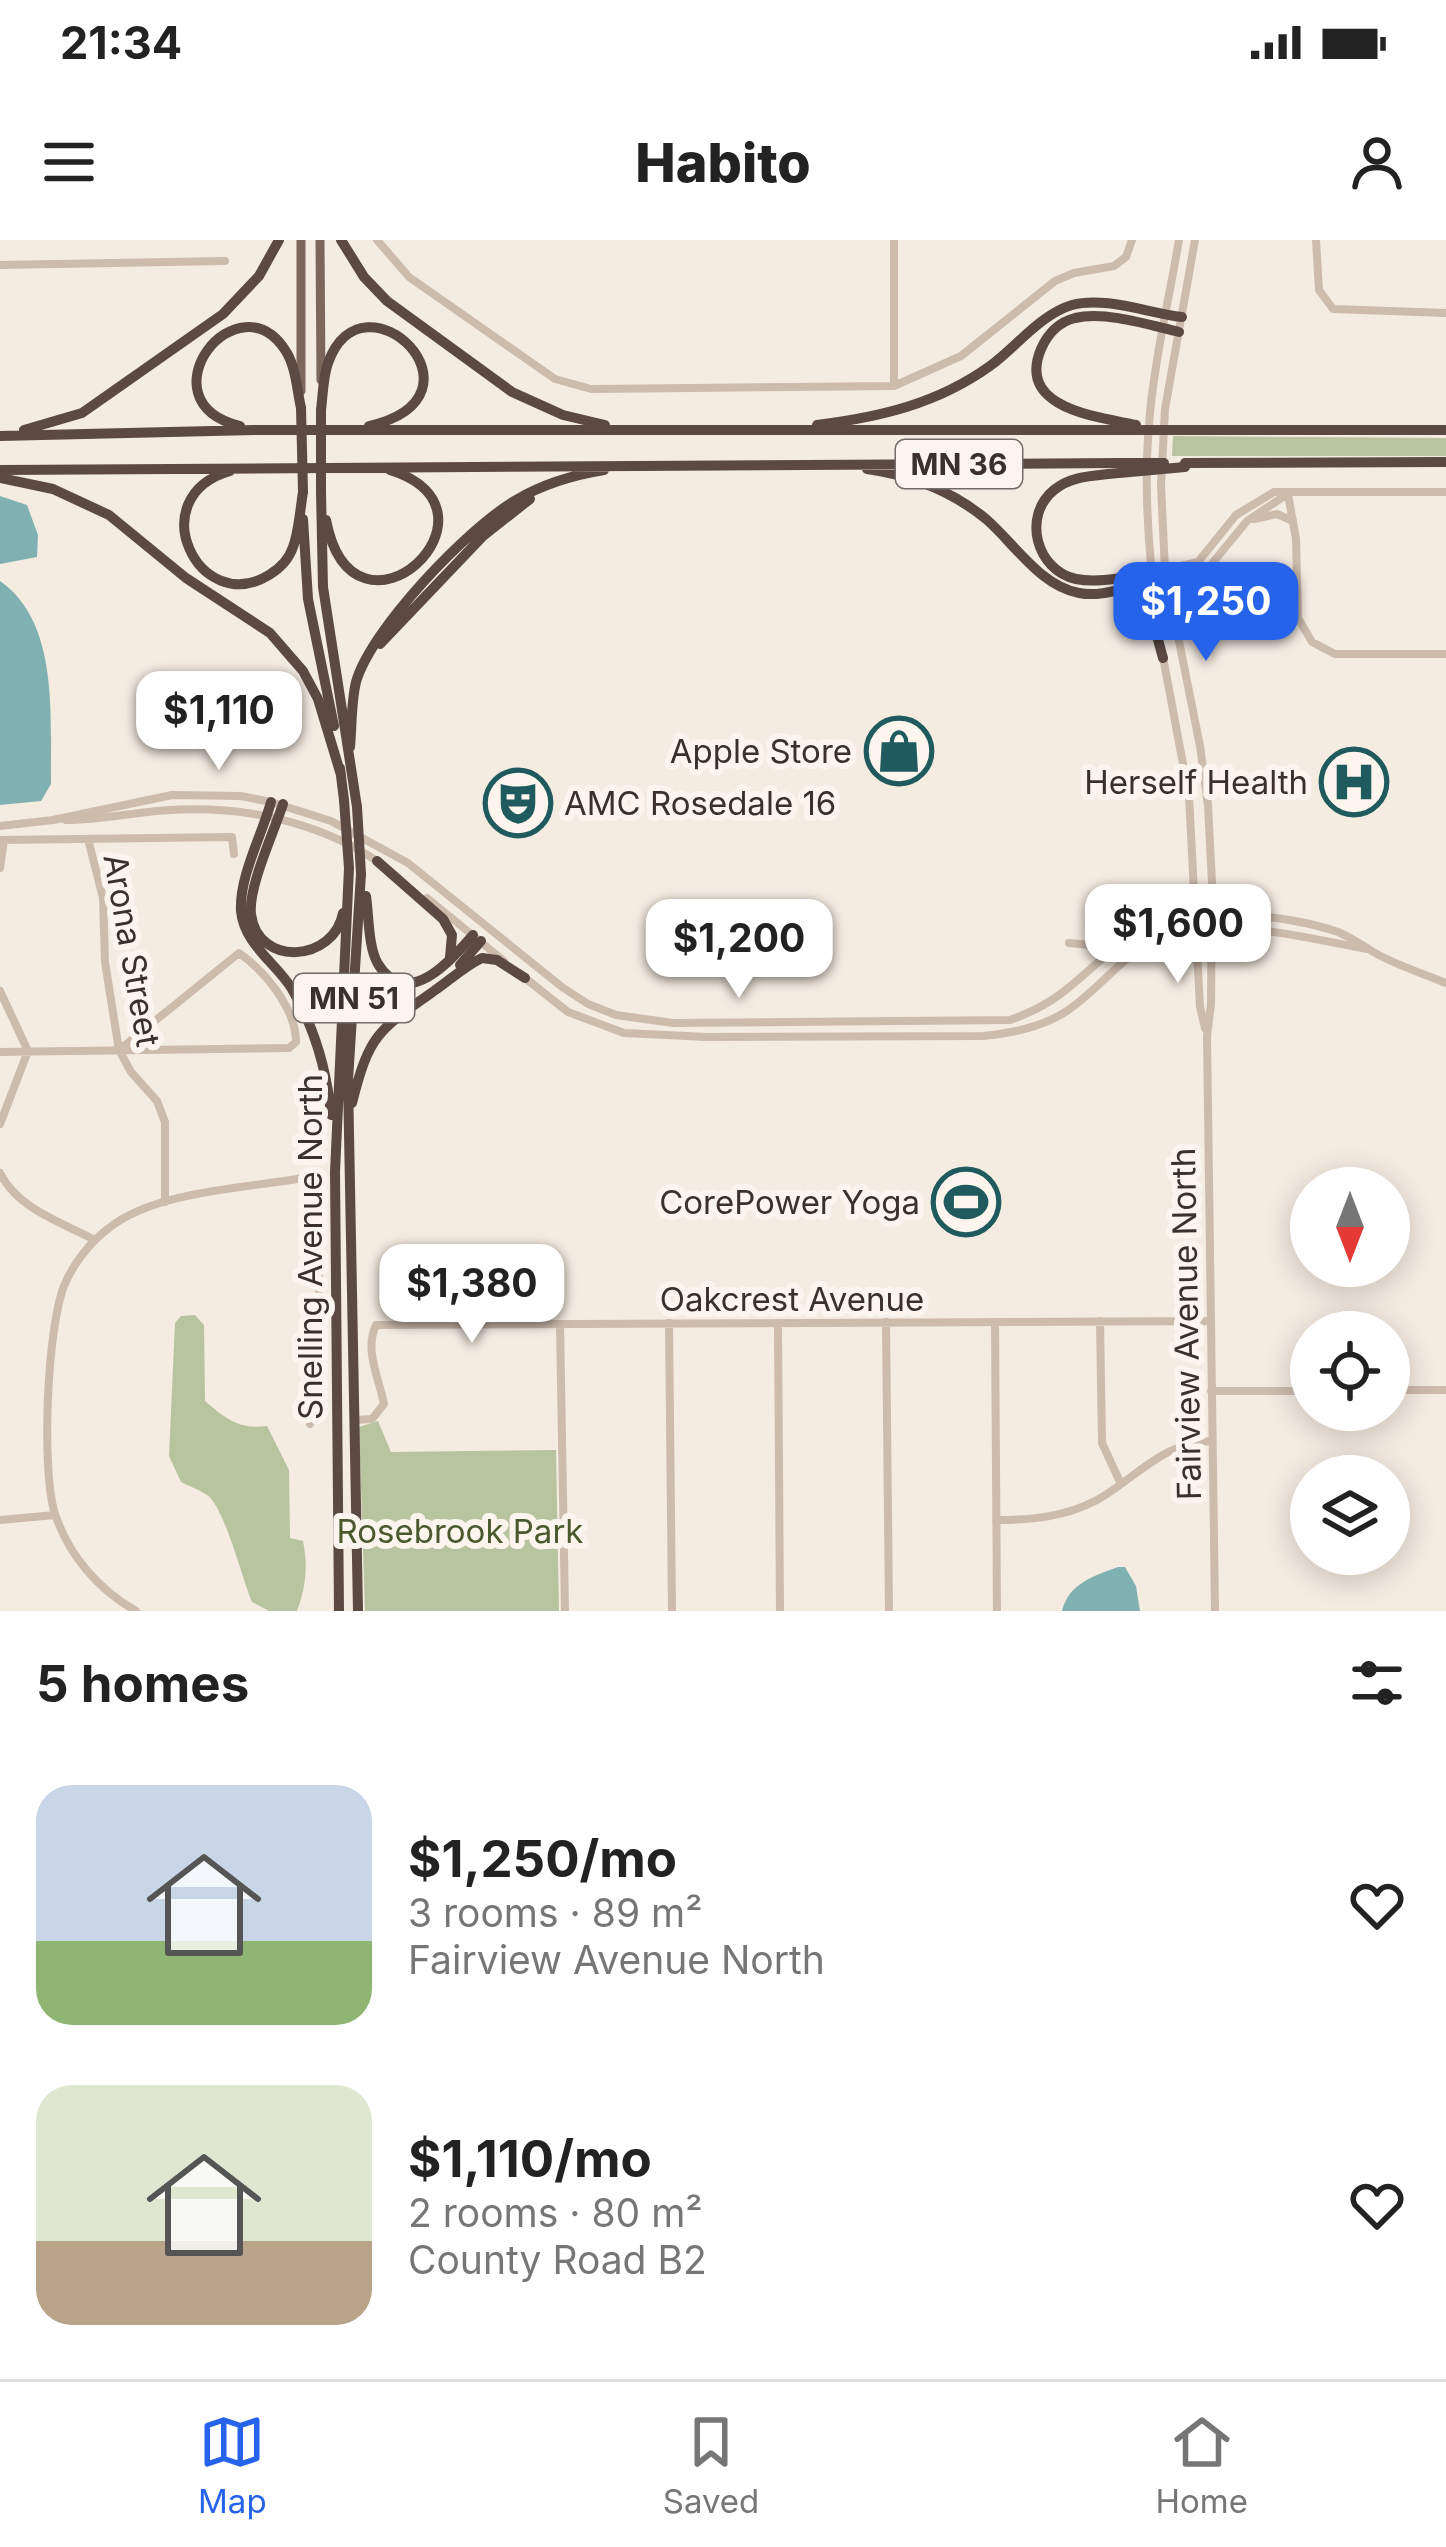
<!DOCTYPE html>
<html lang="en">
<head>
<meta charset="utf-8">
<style>
	:root { --surface:#fff; --page:#f2f2f2; --text:#222; --muted:#767676; --line:#e0e0e0; --accent:#2563eb }
	body { margin:0; font-family:Inter,sans-serif; background:var(--page); color:var(--text); height:100vh; display:flex; flex-direction:column; font-size:45px; white-space:nowrap }
	* { box-sizing:border-box; margin:0 }
	p { font-size:39px; color:var(--muted) }
	.icon { flex:none; width:66px; height:66px; fill:none; stroke:currentColor; stroke-width:2; stroke-linecap:round; stroke-linejoin:round }
	.map { position:relative; height:1371px; overflow:hidden }
	.panel { display:flex; flex-direction:column; background:var(--surface); flex:1 }
	.panel>* { flex:none }
	.needle { width:78px; rotate:180deg }
	.controls { position:absolute; left:1290px; top:927px; display:grid; gap:24px }
	.controls a { display:grid; place-items:center; width:120px; height:120px; border-radius:50%; background:var(--surface); box-shadow:0 6px 30px #0003; font-size:60px }
	.price { position:absolute; translate:-50% -102px; padding:0 27px; border-radius:24px; background:#fff; color:#222; font-size:39px; line-height:78px; filter:drop-shadow(0 3px 6px #0008) }
	.price::after { content:''; position:absolute; left:50%; top:72px; width:36px; height:27px; margin-left:-18px; background:inherit; clip-path:polygon(0 0,100% 0,50% 100%) }
	.price.active { background:var(--accent); color:#fff }
	ul { padding:0; list-style:none }
	li { display:flex; align-items:center; gap:36px; height:300px; padding:0 36px }
	li span { display:grid; place-items:center; flex:none; width:336px; height:240px; border-radius:36px; color:#555 }
	li>.icon { margin-inline-start:auto }
	span .icon { width:144px; height:144px; fill:#fffc; stroke-width:1 }
	li b { font-size:51px }
	h2 { display:flex; justify-content:space-between; align-items:center; height:144px; padding:0 36px; font-size:51px }
	.status { display:flex; justify-content:space-between; align-items:center; height:84px; padding:0 60px; background:var(--surface); direction:ltr }
	.status svg { height:33px; fill:currentColor }
	header { display:flex; justify-content:space-between; align-items:center; height:156px; padding:0 36px; background:var(--surface); font-size:54px; font-weight:800 }
	.tabs { display:flex; justify-content:space-around; align-items:center; height:168px; border-top:3px solid var(--line); background:var(--surface); font-size:33px; color:var(--muted) }
	.tabs a { display:grid; justify-items:center; gap:6px }
	.tabs .active { color:var(--accent) }
	.map>svg:first-child { display:block }
	.green { fill:#b8c4a0 }
	.water { fill:#7fb0b2 }
	.lines { fill:none; stroke-linecap:round; stroke-linejoin:round }
	.minor { stroke:#cdbbac; stroke-width:8 }
	.major { stroke:#7d675c; stroke-width:9 }
	.highway { stroke:#5c4a42; stroke-width:10 }
	.highway-bridge { stroke:#5c4a42; stroke-width:10 }
	.labels { text-anchor:middle; dominant-baseline:central; stroke-width:12; stroke-linejoin:round; paint-order:stroke }
	.shield { fill:#fbf5ee; stroke:#756b66; stroke-width:3 }
	.shield-label { font-size:30px; font-weight:bold; fill:#3b302b }
	.poi-label { font-size:33px; fill:#3b302b; stroke:#fbf5ee; text-anchor:end }
	.street-label { font-size:33px; fill:#3b302b; stroke:#fbf5ee }
	.park-label { font-size:33px; fill:#4a5a2e; stroke:#fbf5ee }
</style>
</head>
<body>
<div class="status"><b>21:34</b><svg viewBox="0 0 49 12"><path d="M0 12V9h3v3zM5 12V6h3v6zM10 12V3h3v9zM15 12V0h3v12zM26 1h20v11H26zM47 4h2v5h-2z"/></svg></div>
<header><svg class="icon" aria-label="menu" viewBox="0 0 24 24"><path d="M4 6h16M4 12h16M4 18h16"/></svg>Habito<svg class="icon" aria-label="person" viewBox="0 0 24 24"><circle cx="12" cy="8" r="4"/><path d="M4 21q1-7 8-7t8 7"/></svg></header>
<div class="map">
<svg width="1446" height="1371" viewBox="0 0 1446 1371">
	<rect width="100%" height="100%" fill="#f4ebe1"/>
	<!-- green -->
	<path class="green" d="M1173 196 1446 198V216H1172Z
		M195 1075 204 1085 205 1161C225 1178 239 1190 267 1186L289 1230 290 1298 303 1301C308 1326 306 1347 297 1371H269L252 1362C242 1338 224 1266 207 1255 200 1250 189 1246 181 1242L169 1216 175 1083 181 1076Z
		M378 1181 391 1212 556 1210 559 1371H365L359 1187Z"/>
	<!-- water -->
	<path class="water" d="M0 256 27 265 38 295 37 317 0 324Z
		M0 341C60 383 50 478 51 544L41 561 0 565Z
		M1118 1327H1125L1136 1346 1140 1371H1062C1069 1343 1094 1336 1118 1327Z"/>
	<g class="lines">
		<!-- minor -->
		<path class="minor" d="M377 0 409 37 555 139 591 149 894 146 961 116 1055 41 1074 33 1114 26 1126 17 1132 0
			M894 0V146
			M1195 0 1165 169 1161 245 1165 331 1200 506 1208 565 1212 643 1211 764 1207 796 1215 1371
			M1316 0 1319 50 1333 69 1446 73
			M0 25 225 21
			M1288 254 1296 299 1298 378 1312 402 1335 414H1446
			M1254 279 1277 274 1293 281
			M1151 333 1198 322 1236 275 1274 252H1446
			M1153 342 1180 340 1205 332 1247 281 1286 255
			M1159 390C1149 322 1143 254 1149 185 1153 127 1169 59 1179 0
			M1163 417 1189 556 1200 767 1205 788
			M66 580C101 580 135 572 170 570 242 566 315 580 377 621
			M0 586 53 580 172 555 241 556 271 562 331 581 408 623 562 747 588 764 616 775 673 783 1010 780C1070 759 1082 730 1130 697 1181 663 1283 673 1338 692 1350 697 1359 703 1370 710 1392 724 1422 733 1446 743
			M88 599 103 658 105 722 119 810 131 832 157 861 165 882V962
			M0 600 232 597 234 614
			M0 628 4 600
			M427 658 504 721
			M1069 703 1100 706 1123 699
			M525 738 568 772 624 793 707 797 983 796C1011 793 1038 788 1062 774 1097 753 1119 717 1157 700 1217 673 1305 698 1367 709
			M0 751 28 811 0 884
			M0 812 289 808 296 802C296 769 265 731 239 713L119 810
			M0 933C18 969 61 982 95 1000
			M1100 1081 1102 1203 1121 1244
			M886 1082 889 1371
			M995 1082 997 1371
			M669 1083 672 1371
			M778 1083 780 1371
			M560 1084 565 1371
			M1389 1150H1446
			M1211 1151H1311
			M356 1180 372 1179 384 1164C379 1138 364 1110 376 1085L1211 1081
			M0 1280 55 1275
			M996 1280C1032 1280 1065 1277 1097 1260 1136 1238 1164 1201 1212 1201
			M136 1371C99 1350 69 1316 55 1274 41 1230 47 1090 64 1046 73 1024 90 1002 109 988 155 951 246 948 303 938L314 941 318 949 320 1168 310 1184"/>
		<!-- major -->
		<path class="major" d="M320 0 321 140
			M301 151V0"/>
		<!-- highway -->
		<path class="highway" d="M341 0 364 37 387 61 512 152 563 175 605 185
			M321 170C323 154 323 137 328 123 363 25 498 156 369 186
			M817 185C880 177 937 164 990 126 1016 107 1041 74 1072 65 1105 56 1148 73 1182 77
			M1136 185C1099 177 1016 169 1041 109 1048 93 1059 82 1075 78 1106 71 1149 85 1179 92
			M240 186C139 161 239 33 287 113 296 129 297 150 301 168
			M24 190 82 173 223 74 259 36 279 0
			M1189 190H1446
			M0 196 255 190H1115
			M1185 223 1446 222
			M867 229C910 235 952 251 986 279 1014 303 1040 346 1079 353 1104 358 1128 345 1153 342
			M0 230 1120 223
			M230 231C140 257 199 378 269 335 279 329 289 319 293 307 299 291 300 270 303 252
			M1108 234C1089 236 1070 237 1054 250 1022 276 1036 330 1076 339 1100 344 1128 336 1151 333
			M0 238 53 249 109 275 186 338 270 393 303 431 318 459 341 535
			M321 252 323 347 357 567
			M303 279 308 359 334 486
			M326 280C354 424 518 270 390 230
			M1117 352C1152 359 1154 387 1163 418
			M380 404 483 296 530 259
			M350 507C352 486 351 463 356 442 371 389 468 288 516 260 543 244 573 235 604 230
			M340 528 344 560
			M271 562C262 595 239 637 241 671 244 704 276 723 292 749 314 787 327 831 331 875
			M283 564C274 592 248 647 251 674 258 728 334 722 343 673
			M377 621 443 679 452 695 450 717
			M366 656C369 676 368 707 378 724 408 772 453 718 473 695
			M460 725 481 701
			M352 863C369 795 378 790 434 751 450 740 465 726 482 718L497 720 525 738
			M339 1371 335 932 349 628
			M358 1371 348 840 361 634"/>
		<!-- highway-bridge -->
		<path class="highway-bridge" d="M301 168 303 252
			M1115 190H1189
			M1120 223H1164
			M1108 234 1185 227
			M321 252V170
			M344 560 349 628
			M357 567 361 634"/>
	</g>
	<!-- icons -->
	<defs>
		<symbol id="shop-ring" viewBox="-11 -11 22 22"><circle r="9.5" fill="#fbf5ee" stroke="#1f5a5e" stroke-width="1.5"/><path d="M-5-2.5h2.3a2.7 3.5 0 0 1 5.4 0H5L5.5 6h-11ZM-1.5-2.5h3a1.5 2.3 0 0 0-3 0Z" fill="#1f5a5e"/></symbol>
		<symbol id="hospital-ring" viewBox="-11 -11 22 22"><circle r="9.5" fill="#fbf5ee" stroke="#1f5a5e" stroke-width="1.5"/><path d="M-5-5h3v3.5h4V-5h3V5h-3V1.5h-4V5h-3Z" fill="#1f5a5e"/></symbol>
		<symbol id="theatre-ring" viewBox="-11 -11 22 22"><circle r="9.5" fill="#fbf5ee" stroke="#1f5a5e" stroke-width="1.5"/><path d="M-5-5.5Q0-4 5-5.5V0Q5 5 0 6Q-5 5-5 0ZM-3.3-2.5H-1v1.5H-3.3ZM1-2.5H3.3v1.5H1ZM-2.8 1Q0 5.5 2.8 1Z" fill="#1f5a5e"/></symbol>
		<symbol id="stadium-ring" viewBox="-11 -11 22 22"><circle r="9.5" fill="#fbf5ee" stroke="#1f5a5e" stroke-width="1.5"/><path d="M0-5a6.5 5 0 1 0 0 10a6.5 5 0 1 0 0-10ZM-3.5-1.8h7v3.6h-7Z" fill="#1f5a5e"/></symbol>
	</defs>
	<g fill-rule="evenodd">
		<use href="#shop-ring" x="861" y="473" width="76" height="76"/>
		<use href="#hospital-ring" x="1316" y="504" width="76" height="76"/>
		<use href="#theatre-ring" x="480" y="525" width="76" height="76"/>
		<use href="#stadium-ring" x="928" y="924" width="76" height="76"/>
	</g>
	<g class="labels">
		<!-- shield labels -->
		<g class="shield">
			<rect x="896" y="200" width="126" height="48" rx="9"/>
			<rect x="294" y="734" width="120" height="48" rx="9"/>
		</g>
		<g class="shield-label">
			<text x="959" y="224">MN 36</text>
			<text x="354" y="758">MN 51</text>
		</g>
		<!-- poi labels -->
		<g class="poi-label">
			<text x="852" y="511">Apple Store</text>
			<text x="1308" y="542">Herself Health</text>
			<text x="564" y="563" text-anchor="start">AMC Rosedale 16</text>
			<text x="920" y="962">CorePower Yoga</text>
		</g>
		<!-- street labels -->
		<g class="street-label">
			<text transform="translate(132 710) rotate(80)">Arona Street</text>
			<text transform="translate(310 1007) rotate(-90)">Snelling Avenue North</text>
			<text x="792" y="1059">Oakcrest Avenue</text>
			<text transform="translate(1186 1084) rotate(-91)">Fairview Avenue North</text>
		</g>
		<!-- park labels -->
		<g class="park-label">
			<text x="460" y="1291">Rosebrook Park</text>
		</g>
	</g>
</svg>
<div class="controls">
<a><svg class="needle" viewBox="-14 -14 28 28"><path d="M0-13l5 13h-10z" fill="#e53935"/><path d="M0 13l5-13h-10z" fill="#767676"/></svg></a>
<a><svg class="icon" aria-label="locate" viewBox="0 0 24 24"><circle cx="12" cy="12" r="6"/><path d="M12 2v4M12 18v4M2 12h4M18 12h4"/></svg></a>
<a><svg class="icon" aria-label="layers" viewBox="0 0 24 24"><path d="M12 4l9 5-9 5-9-5zM3 14l9 5 9-5"/></svg></a>
</div>
<b class="price active" style="left:1206px;top:424px">$1,250</b>
<b class="price" style="left:219px;top:533px">$1,110</b>
<b class="price" style="left:1178px;top:746px">$1,600</b>
<b class="price" style="left:739px;top:761px">$1,200</b>
<b class="price" style="left:472px;top:1106px">$1,380</b>
</div>
<section class="panel">
<h2>5 homes<svg class="icon" aria-label="filters" viewBox="0 0 24 24"><path d="M4 7h16M4 17h16"/><circle cx="9" cy="7" r="2"/><circle cx="15" cy="17" r="2"/></svg></h2>
<ul>
<li><span style="background:linear-gradient(#c9d6e8 65%,#8fb573 0)"><svg class="icon" aria-label="home" viewBox="0 0 24 24"><path d="M3 11l9-7 9 7M6 9v11h12V9"/></svg></span><div><b>$1,250/mo</b><p>3 rooms · 89 m²</p><p>Fairview Avenue North</p></div><svg class="icon" aria-label="heart" viewBox="0 0 24 24"><path d="M12 20l-8-8c-3-5 5-10 8-4 3-6 11-1 8 4z"/></svg></li>
<li><span style="background:linear-gradient(#dfe7d0 65%,#b9a48a 0)"><svg class="icon" aria-label="home" viewBox="0 0 24 24"><path d="M3 11l9-7 9 7M6 9v11h12V9"/></svg></span><div><b>$1,110/mo</b><p>2 rooms · 80 m²</p><p>County Road B2</p></div><svg class="icon" aria-label="heart" viewBox="0 0 24 24"><path d="M12 20l-8-8c-3-5 5-10 8-4 3-6 11-1 8 4z"/></svg></li>
</ul>
</section>
<nav class="tabs">
<a class="active"><svg class="icon" aria-label="map" viewBox="0 0 24 24"><path d="M3 6l6-2 6 2 6-2v14l-6 2-6-2-6 2zM9 4v14M15 6v14"/></svg>Map</a>
<a><svg class="icon" aria-label="saved" viewBox="0 0 24 24"><path d="M7 4h10v16l-5-4-5 4z"/></svg>Saved</a>
<a><svg class="icon" aria-label="home" viewBox="0 0 24 24"><path d="M3 11l9-7 9 7M6 9v11h12V9"/></svg>Home</a>
</nav>
</body>
</html>
